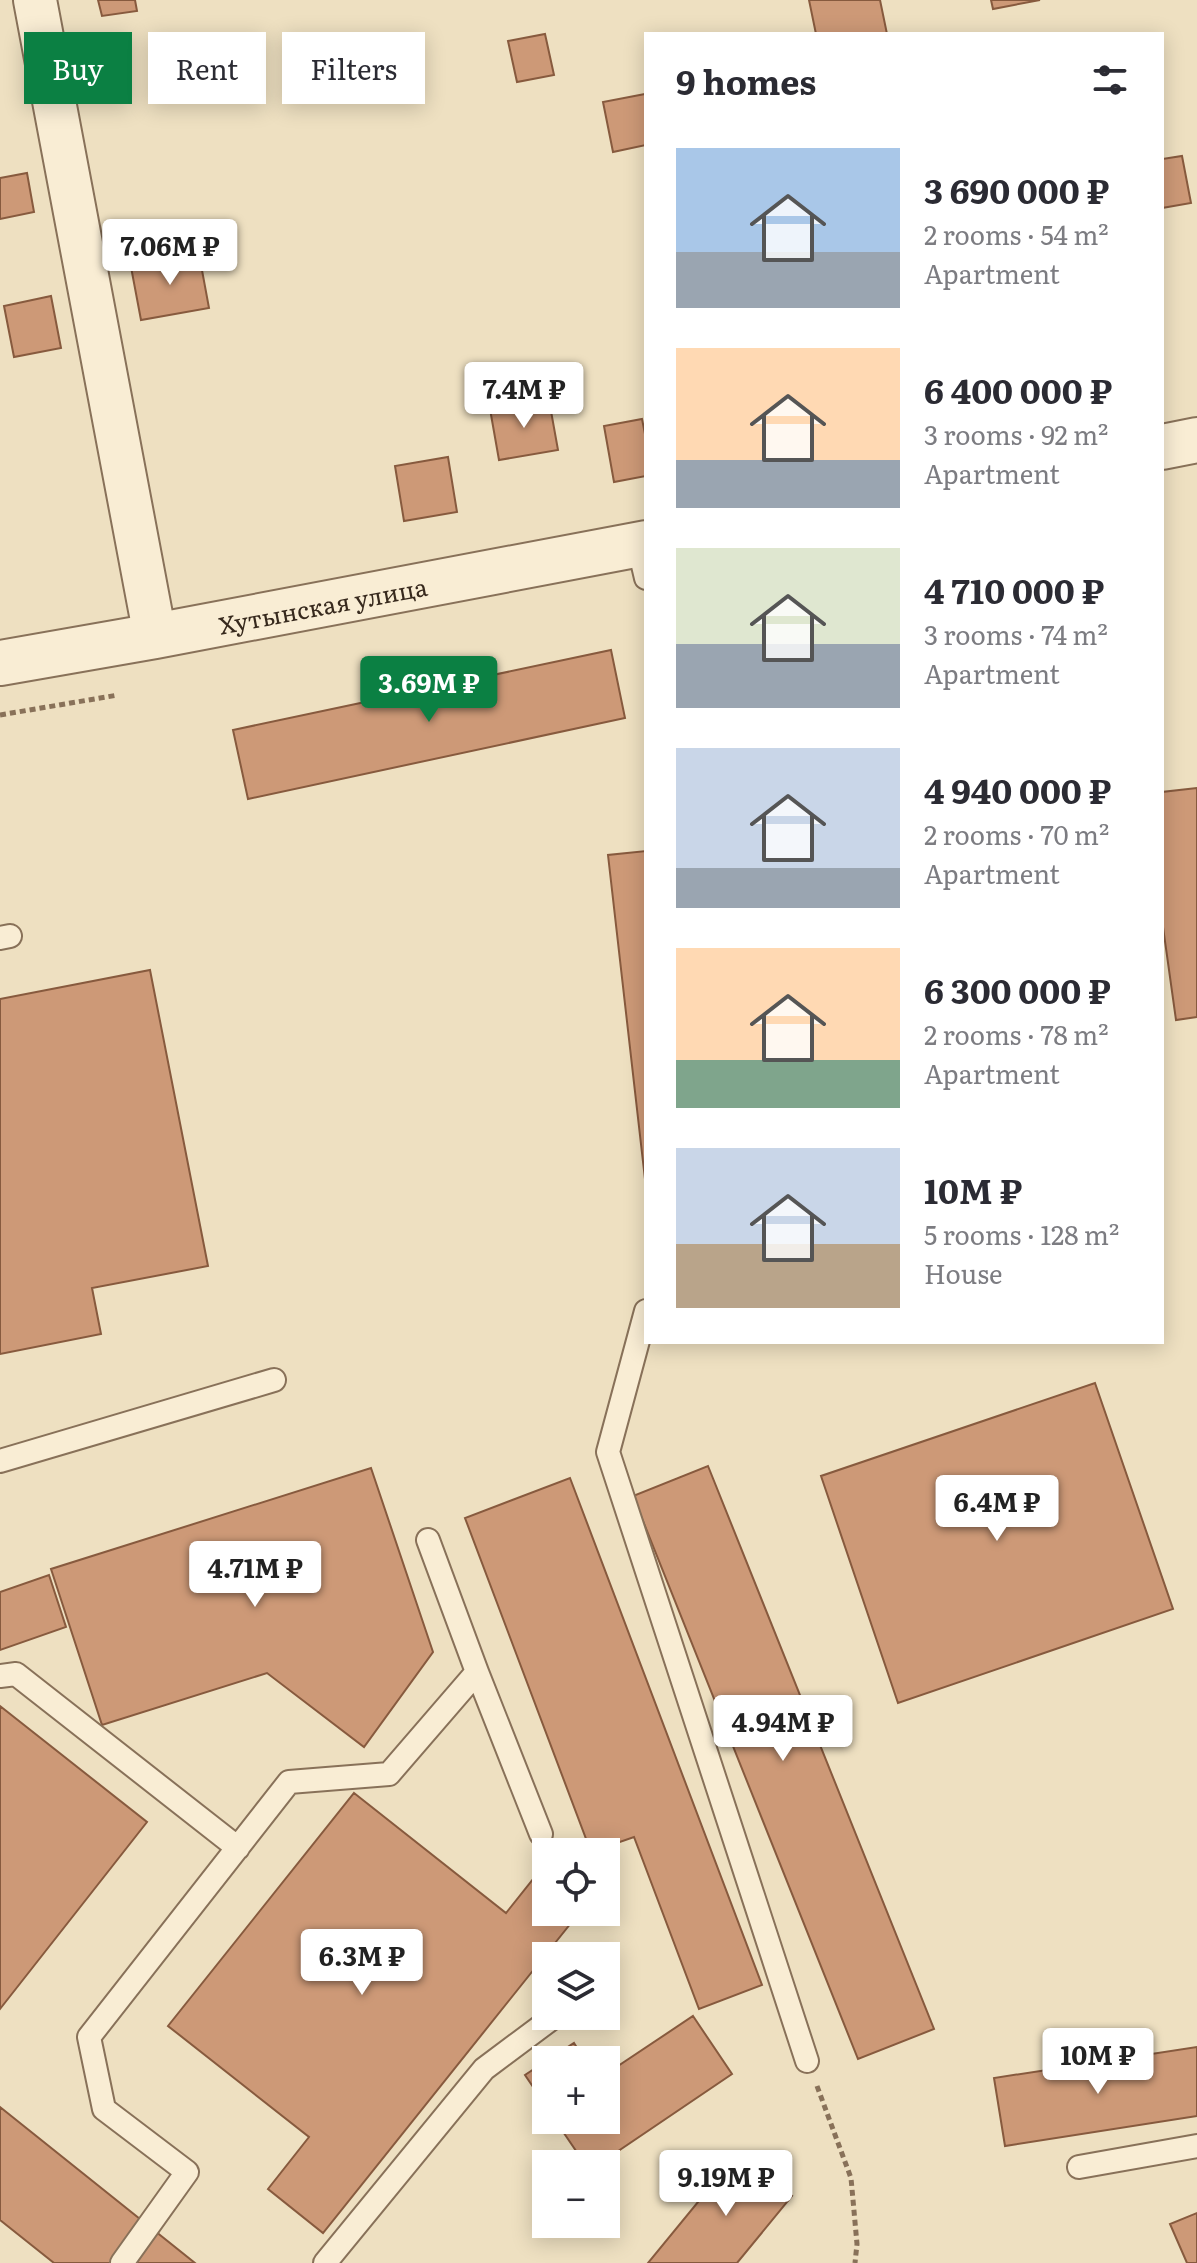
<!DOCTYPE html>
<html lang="en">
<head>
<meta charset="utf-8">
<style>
	:root { --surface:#fff; --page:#f2f2f3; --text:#2b2b33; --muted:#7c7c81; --accent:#0b8043 }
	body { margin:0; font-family:Literata,serif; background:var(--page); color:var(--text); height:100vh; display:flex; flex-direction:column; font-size:30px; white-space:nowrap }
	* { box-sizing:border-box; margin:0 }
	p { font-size:26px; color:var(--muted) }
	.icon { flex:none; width:44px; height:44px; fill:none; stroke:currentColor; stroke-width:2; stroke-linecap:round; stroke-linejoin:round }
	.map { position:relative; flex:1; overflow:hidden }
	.sheet { position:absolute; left:644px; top:32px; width:520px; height:1312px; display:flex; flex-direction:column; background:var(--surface); border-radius:0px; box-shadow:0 4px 20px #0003 }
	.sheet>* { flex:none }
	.banner { position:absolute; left:24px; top:32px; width:500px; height:72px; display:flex; gap:16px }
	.tools { position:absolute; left:532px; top:1838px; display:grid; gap:16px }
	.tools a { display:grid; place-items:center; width:88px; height:88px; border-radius:0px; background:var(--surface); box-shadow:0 4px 20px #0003; font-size:40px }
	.price { position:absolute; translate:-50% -68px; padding:0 18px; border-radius:8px; background:#fff; color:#222; font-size:26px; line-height:52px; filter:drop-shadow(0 2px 4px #0008) }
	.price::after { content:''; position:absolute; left:50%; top:48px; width:24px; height:18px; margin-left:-12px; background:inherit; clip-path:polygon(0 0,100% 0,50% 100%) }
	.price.active { background:var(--accent); color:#fff }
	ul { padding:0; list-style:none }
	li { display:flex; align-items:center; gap:24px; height:200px; padding:0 32px }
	li span { display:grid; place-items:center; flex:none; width:224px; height:160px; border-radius:0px; color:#555 }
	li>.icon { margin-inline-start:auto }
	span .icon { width:96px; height:96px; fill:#fffc; stroke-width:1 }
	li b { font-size:34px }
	h2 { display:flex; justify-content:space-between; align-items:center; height:96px; padding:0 32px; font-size:34px }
	.pill { padding:0 28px; border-radius:0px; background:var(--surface); box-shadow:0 4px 20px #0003; font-size:28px; line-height:72px }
	.pill.active { background:var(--accent); color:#fff }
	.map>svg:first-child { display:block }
	.building { fill:#cd9977; stroke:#875a3e; stroke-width:2 }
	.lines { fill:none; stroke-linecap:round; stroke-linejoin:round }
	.service-casing { stroke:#887159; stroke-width:26 }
	.minor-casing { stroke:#887159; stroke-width:46 }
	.tertiary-casing { stroke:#887159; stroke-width:48 }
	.path { stroke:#887159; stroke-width:5; stroke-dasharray:6 4; stroke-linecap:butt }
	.service { stroke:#f9edd4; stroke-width:22 }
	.minor { stroke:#f9edd4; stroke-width:42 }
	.tertiary { stroke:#f9edd4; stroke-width:44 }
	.labels { text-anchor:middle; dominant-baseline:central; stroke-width:7; stroke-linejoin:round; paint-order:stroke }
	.street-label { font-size:24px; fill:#37291d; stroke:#f6ead1 }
</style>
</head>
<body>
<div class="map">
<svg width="1197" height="2263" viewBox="0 0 1197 2263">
	<rect width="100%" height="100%" fill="#eee0c1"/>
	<!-- building -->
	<path class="building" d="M98 0H135L137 11 102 16Z
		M809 0H880L887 34H816Z
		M991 0H1040L993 9Z
		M545 34 554 75 517 82 508 41Z
		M645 94 646 145 613 152 603 102Z
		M1182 156 1191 203 1162 208V159Z
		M27 173 34 212 0 219V178Z
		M199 254 209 308 141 320 131 267Z
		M51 296 61 348 14 357 4 306Z
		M549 400 558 450 499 460 490 409Z
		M642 419 646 439V476L614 482 604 426Z
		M448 457 457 512 404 521 395 466Z
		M611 650 625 718 248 799 233 730Z
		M1197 788V1017L1176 1020 1162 920V792Z
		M646 851V1188L608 855Z
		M150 970 208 1266 92 1288 101 1334 0 1354V999Z
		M1095 1383 1173 1609 898 1703 821 1476Z
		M708 1466 934 2029 858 2059 633 1496Z
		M371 1468 433 1652 364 1747 267 1673 102 1725 51 1569Z
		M570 1478 762 1985 699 2009 634 1837 591 1852 465 1518Z
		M49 1575 66 1627 0 1650V1592Z
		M0 1706 147 1822 0 2009Z
		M354 1793 506 1913 534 1878 546 1887V1912L579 1913 323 2233 268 2189 309 2137 168 2026Z
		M693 2016 732 2074 599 2164H585L555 2120H606V2074Z
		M574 2043 585 2060H548Z
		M1197 2047V2116L1005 2146 994 2078Z
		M546 2061V2106L525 2075Z
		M0 2107 195 2263H54L0 2220Z
		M739 2152 792 2196 737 2263H648Z
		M1197 2213V2263H1187L1170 2224Z"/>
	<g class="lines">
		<defs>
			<path id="service" d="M638 544 646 578
				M0 938 10 936
				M646 1311 608 1452 807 2061
				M0 1461 274 1380
				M428 1540 477 1672 541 1834
				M0 1676 16 1674 238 1848
				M1079 2167 1197 2146
				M122 2263 187 2172 104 2109 89 2037 289 1782 389 1774 477 1672
				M325 2263 484 2069 555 2016"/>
			<path id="minor" d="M35 0 155 636"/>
			<g id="tertiary">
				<path d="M1162 447 1197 440"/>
				<path id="s1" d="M0 663 155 636 646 543"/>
			</g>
		</defs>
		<!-- service casing -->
		<use href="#service" class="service-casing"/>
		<!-- minor casing -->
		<use href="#minor" class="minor-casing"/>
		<!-- tertiary casing -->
		<use href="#tertiary" class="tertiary-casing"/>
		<!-- path -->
		<path class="path" d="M0 715 118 695
			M817 2086 851 2178 857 2244 855 2263"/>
		<!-- service -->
		<use href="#service" class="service"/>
		<!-- minor -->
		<use href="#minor" class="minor"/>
		<!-- tertiary -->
		<use href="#tertiary" class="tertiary"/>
	</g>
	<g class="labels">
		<!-- street labels -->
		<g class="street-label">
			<text stroke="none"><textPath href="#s1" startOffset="328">Хутынская улица</textPath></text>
		</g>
	</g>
</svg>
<div class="tools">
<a><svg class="icon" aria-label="locate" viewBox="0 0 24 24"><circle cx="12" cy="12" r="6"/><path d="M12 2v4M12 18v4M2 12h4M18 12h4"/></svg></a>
<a><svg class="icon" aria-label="layers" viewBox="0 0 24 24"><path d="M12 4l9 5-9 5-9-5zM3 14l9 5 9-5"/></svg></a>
<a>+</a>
<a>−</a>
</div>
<b class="price" style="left:170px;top:287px">7.06M ₽</b>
<b class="price" style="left:524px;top:430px">7.4M ₽</b>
<b class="price active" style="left:429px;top:724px">3.69M ₽</b>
<b class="price" style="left:997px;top:1543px">6.4M ₽</b>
<b class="price" style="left:255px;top:1609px">4.71M ₽</b>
<b class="price" style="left:783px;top:1763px">4.94M ₽</b>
<b class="price" style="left:362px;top:1997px">6.3M ₽</b>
<b class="price" style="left:1098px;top:2096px">10M ₽</b>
<b class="price" style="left:726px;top:2218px">9.19M ₽</b>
<div class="banner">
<a class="pill active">Buy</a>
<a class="pill">Rent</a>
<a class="pill">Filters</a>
</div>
<section class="sheet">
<h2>9 homes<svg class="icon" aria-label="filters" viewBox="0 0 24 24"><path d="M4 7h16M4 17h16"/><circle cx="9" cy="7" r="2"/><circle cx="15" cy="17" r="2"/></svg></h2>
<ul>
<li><span style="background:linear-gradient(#a9c7e8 65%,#9aa5b1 0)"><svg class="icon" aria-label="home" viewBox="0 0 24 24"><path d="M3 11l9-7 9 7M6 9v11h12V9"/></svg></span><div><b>3 690 000 ₽</b><p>2 rooms · 54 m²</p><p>Apartment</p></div></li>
<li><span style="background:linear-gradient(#ffd9b3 70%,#9aa5b1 0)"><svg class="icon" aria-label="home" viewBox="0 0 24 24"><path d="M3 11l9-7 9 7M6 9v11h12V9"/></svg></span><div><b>6 400 000 ₽</b><p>3 rooms · 92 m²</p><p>Apartment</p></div></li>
<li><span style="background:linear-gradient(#dfe7d0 60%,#9aa5b1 0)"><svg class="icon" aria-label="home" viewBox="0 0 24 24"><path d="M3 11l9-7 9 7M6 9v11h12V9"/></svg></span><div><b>4 710 000 ₽</b><p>3 rooms · 74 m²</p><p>Apartment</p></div></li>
<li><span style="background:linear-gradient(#c9d6e8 75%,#9aa5b1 0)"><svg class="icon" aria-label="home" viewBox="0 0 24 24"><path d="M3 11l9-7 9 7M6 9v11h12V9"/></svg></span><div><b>4 940 000 ₽</b><p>2 rooms · 70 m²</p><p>Apartment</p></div></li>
<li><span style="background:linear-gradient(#ffd9b3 70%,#7fa58c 0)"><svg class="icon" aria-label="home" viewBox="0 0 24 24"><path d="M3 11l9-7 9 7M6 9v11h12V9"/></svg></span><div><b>6 300 000 ₽</b><p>2 rooms · 78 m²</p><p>Apartment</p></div></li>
<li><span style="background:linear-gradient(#c9d6e8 60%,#b9a48a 0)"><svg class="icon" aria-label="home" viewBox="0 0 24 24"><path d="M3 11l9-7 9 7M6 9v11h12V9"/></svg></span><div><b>10M ₽</b><p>5 rooms · 128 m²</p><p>House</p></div></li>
</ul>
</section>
</div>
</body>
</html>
